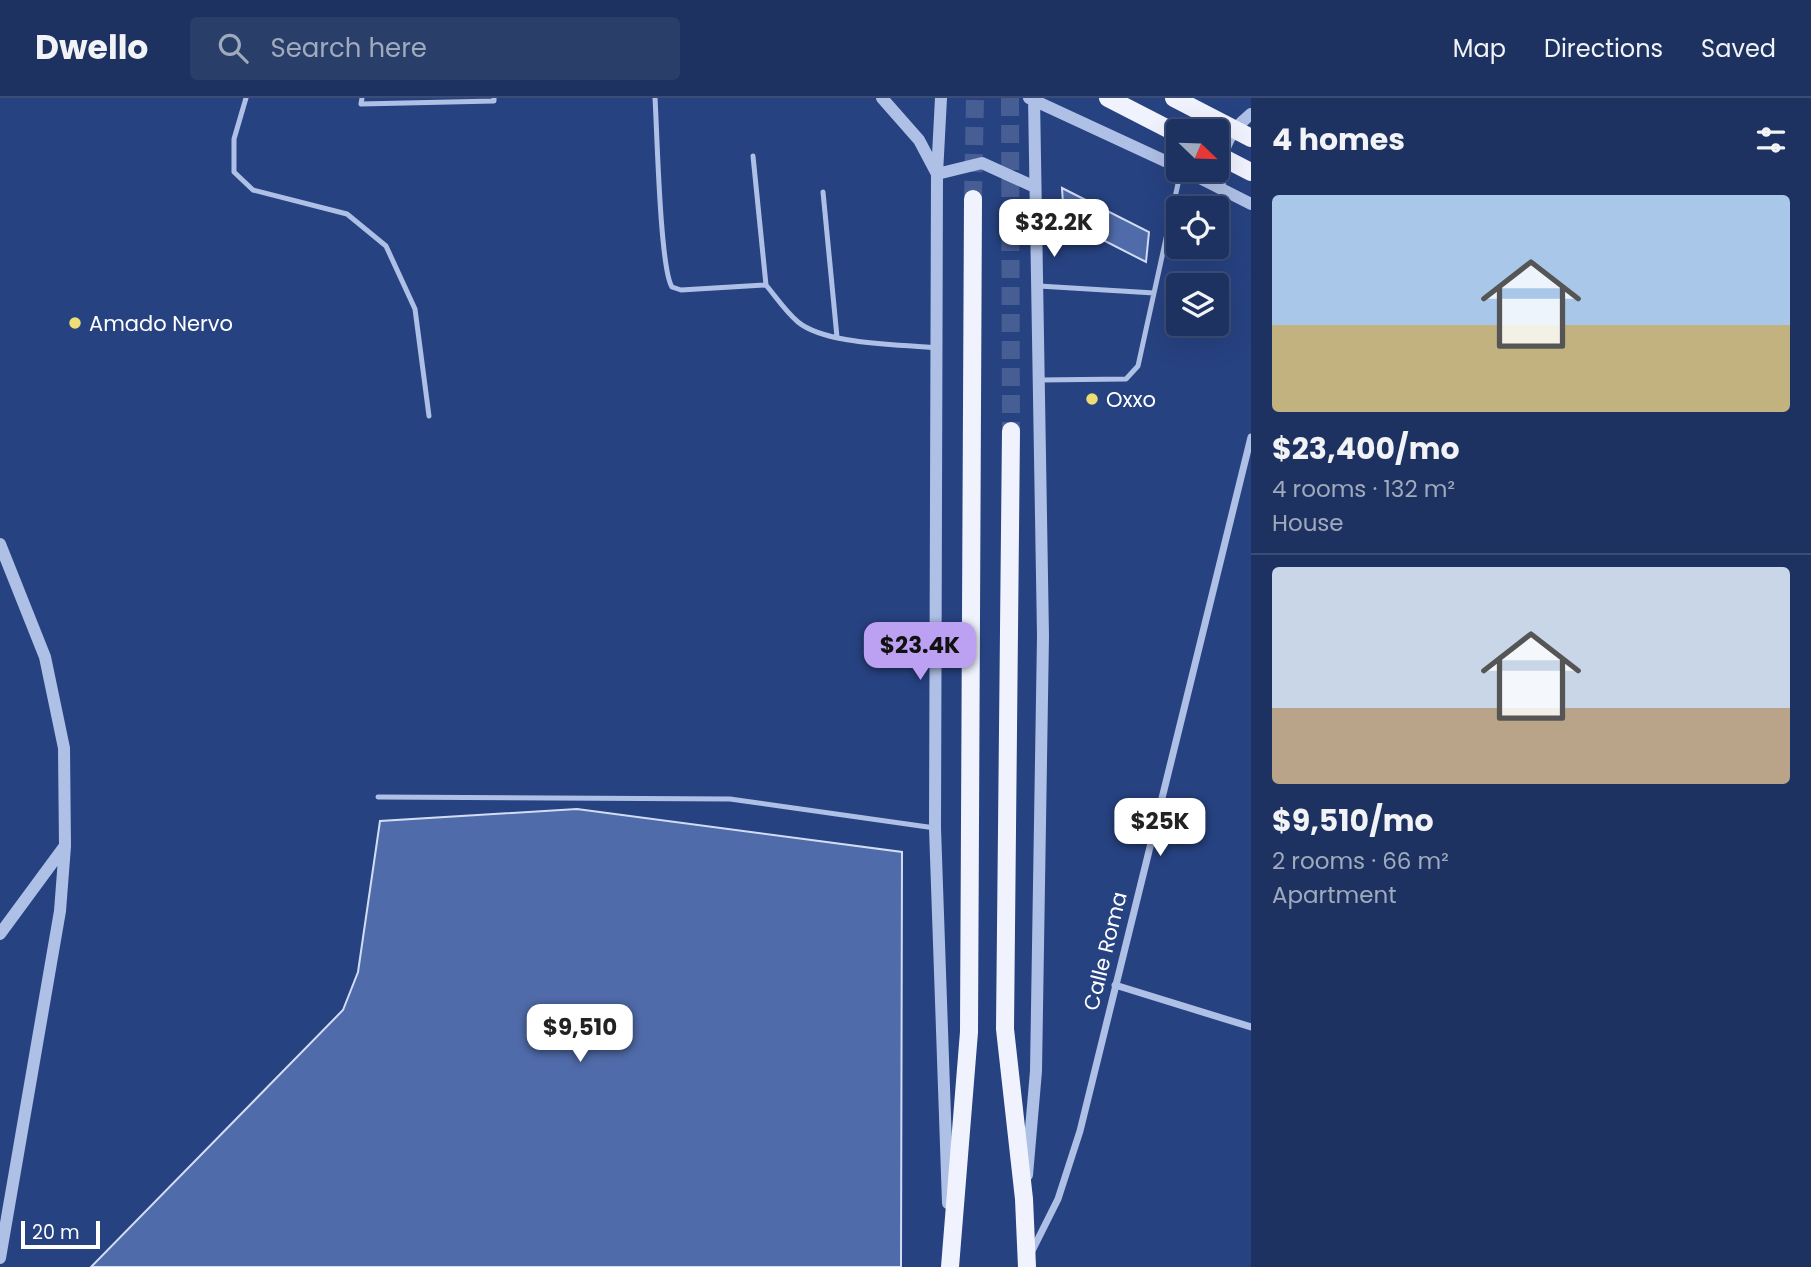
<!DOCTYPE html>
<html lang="en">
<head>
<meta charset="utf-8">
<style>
	:root { --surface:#1d3261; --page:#2a3e6a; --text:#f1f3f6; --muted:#a0aabd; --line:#3b4d76; --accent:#bca0f2 }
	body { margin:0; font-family:Poppins,sans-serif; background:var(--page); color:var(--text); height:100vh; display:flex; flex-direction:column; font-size:26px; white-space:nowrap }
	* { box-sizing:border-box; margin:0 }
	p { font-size:23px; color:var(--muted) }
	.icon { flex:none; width:38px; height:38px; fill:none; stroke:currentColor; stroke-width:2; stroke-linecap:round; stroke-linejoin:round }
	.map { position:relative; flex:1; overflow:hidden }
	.drawer { display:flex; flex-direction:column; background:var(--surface); width:560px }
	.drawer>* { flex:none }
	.needle { width:46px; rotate:113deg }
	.tools { position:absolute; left:1166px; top:21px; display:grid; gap:14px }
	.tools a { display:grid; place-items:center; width:63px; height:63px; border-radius:7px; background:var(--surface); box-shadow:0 7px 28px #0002,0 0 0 2px var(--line); font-size:35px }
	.scale { position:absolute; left:21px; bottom:18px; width:79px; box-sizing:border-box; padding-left:7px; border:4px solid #fff; border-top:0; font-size:19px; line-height:24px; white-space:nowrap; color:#fff; -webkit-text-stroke:5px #274281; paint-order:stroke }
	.price { position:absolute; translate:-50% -60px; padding:0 16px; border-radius:14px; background:#fff; color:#222; font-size:23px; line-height:46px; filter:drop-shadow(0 2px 4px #0008) }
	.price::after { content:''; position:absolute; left:50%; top:42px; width:21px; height:16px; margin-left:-10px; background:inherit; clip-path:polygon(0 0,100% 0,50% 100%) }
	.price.active { background:var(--accent); color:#111 }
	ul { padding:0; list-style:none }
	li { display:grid; align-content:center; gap:14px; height:371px; padding:0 21px }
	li+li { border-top:2px solid var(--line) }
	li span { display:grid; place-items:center; height:217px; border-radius:7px; color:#555 }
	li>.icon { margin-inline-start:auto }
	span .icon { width:126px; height:126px; fill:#fffc; stroke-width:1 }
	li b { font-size:30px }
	h2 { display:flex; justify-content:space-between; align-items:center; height:84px; padding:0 21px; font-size:30px }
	header { display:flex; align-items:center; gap:42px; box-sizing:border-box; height:98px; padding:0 35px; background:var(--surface); border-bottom:2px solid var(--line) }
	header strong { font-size:33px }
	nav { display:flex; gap:38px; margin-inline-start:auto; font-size:24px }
	.search { width:490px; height:63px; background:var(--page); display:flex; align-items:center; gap:18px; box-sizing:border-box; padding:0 24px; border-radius:7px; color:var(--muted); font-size:26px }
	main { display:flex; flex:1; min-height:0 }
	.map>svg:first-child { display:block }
	.building { fill:#506ba9; stroke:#d2ddf5; stroke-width:2 }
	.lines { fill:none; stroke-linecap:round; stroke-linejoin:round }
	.primary-tunnel { stroke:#475e94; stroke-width:18; stroke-dasharray:18 9; stroke-linecap:butt }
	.service { stroke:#afc0e6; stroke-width:5 }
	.minor { stroke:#afc0e6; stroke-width:7 }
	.tertiary { stroke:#afc0e6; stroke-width:12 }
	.primary { stroke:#f0f3fd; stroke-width:18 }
	.poi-dot { fill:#eedc75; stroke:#274281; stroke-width:2.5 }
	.labels { text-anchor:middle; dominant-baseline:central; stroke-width:6; stroke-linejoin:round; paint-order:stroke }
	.poi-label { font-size:21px; fill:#fff; stroke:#274281; text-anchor:start }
	.street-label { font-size:21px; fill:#fff; stroke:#274281 }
</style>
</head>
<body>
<header>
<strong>Dwello</strong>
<div class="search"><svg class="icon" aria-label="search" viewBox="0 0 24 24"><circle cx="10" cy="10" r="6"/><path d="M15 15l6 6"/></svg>Search here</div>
<nav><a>Map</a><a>Directions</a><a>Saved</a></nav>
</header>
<main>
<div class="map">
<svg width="1251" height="1169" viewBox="0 0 1251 1169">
	<rect width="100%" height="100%" fill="#274281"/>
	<!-- building -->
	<path class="building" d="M1062 90 1149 134 1146 164 1064 122Z
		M577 711 902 754 901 1169H91L343 912 358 874 380 723Z"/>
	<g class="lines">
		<!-- primary-tunnel -->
		<path class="primary-tunnel" d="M1010 0 1011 333
			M973 101 975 0"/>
		<!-- service -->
		<path class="service" d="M246 0 234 41V74L253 92 347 116 386 148 415 211 429 318
			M362 0 361 6 494 3V0
			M655 0C657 31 660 171 672 189L681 192 766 187C776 199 786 214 798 224 826 247 901 246 937 250
			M753 58 766 187
			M823 94 837 239
			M1039 188 1154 195
			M1040 282 1126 281 1138 268 1181 72
			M378 699 730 701 935 730"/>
		<!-- minor -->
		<path class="minor" d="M1115 887 1251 929
			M1031 1155 1058 1101 1080 1033 1251 339"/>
		<!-- tertiary -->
		<path class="tertiary" d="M882 0 919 42 937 76 982 65 1035 89
			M941 0 937 76 935 730 948 1105
			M1029 0 1178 69
			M1184 72 1251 106
			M1220 90C1219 57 1225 37 1251 16
			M0 446 45 559 64 650 65 748 60 813 0 1160
			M0 836 64 749
			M1027 1077 1036 973 1043 538 1034 0"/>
		<!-- primary -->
		<path class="primary" d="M1108 0 1178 36
			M1174 0 1251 40
			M1216 56 1251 74
			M1011 333 1005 931 1024 1101 1027 1169
			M950 1169 969 934 973 101"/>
	</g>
	<!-- markers -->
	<g class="poi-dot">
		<circle cx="75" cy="225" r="7"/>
		<circle cx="1092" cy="301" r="7"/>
	</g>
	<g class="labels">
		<!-- poi labels -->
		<g class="poi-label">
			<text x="89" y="225">Amado Nervo</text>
			<text x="1106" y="301">Oxxo</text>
		</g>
		<!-- street labels -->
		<g class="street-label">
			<text transform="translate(1105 853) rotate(-76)">Calle Roma</text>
		</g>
	</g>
</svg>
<div class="tools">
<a><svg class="needle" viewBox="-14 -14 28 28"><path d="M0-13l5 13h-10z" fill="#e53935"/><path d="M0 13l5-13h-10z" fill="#a0aabd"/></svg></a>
<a><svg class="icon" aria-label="locate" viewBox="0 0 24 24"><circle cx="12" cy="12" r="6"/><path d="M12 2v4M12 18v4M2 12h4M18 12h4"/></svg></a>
<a><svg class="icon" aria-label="layers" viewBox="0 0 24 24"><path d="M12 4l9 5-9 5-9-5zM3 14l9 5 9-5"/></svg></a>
</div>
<div class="scale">20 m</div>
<b class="price" style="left:1054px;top:161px">$32.2K</b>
<b class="price active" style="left:920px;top:584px">$23.4K</b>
<b class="price" style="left:1160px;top:760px">$25K</b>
<b class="price" style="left:580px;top:966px">$9,510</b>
</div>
<section class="drawer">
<h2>4 homes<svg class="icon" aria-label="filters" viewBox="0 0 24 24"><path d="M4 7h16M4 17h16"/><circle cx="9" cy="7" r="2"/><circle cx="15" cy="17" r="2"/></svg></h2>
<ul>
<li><span style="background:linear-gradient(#a9c7e8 60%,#c2b280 0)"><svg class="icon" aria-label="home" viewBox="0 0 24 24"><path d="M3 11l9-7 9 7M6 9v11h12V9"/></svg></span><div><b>$23,400/mo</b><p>4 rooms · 132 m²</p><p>House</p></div></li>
<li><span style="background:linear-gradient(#c9d6e8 65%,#b9a48a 0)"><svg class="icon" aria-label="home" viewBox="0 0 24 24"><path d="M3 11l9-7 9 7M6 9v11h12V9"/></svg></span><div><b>$9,510/mo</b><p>2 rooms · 66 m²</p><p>Apartment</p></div></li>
</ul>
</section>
</main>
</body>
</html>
